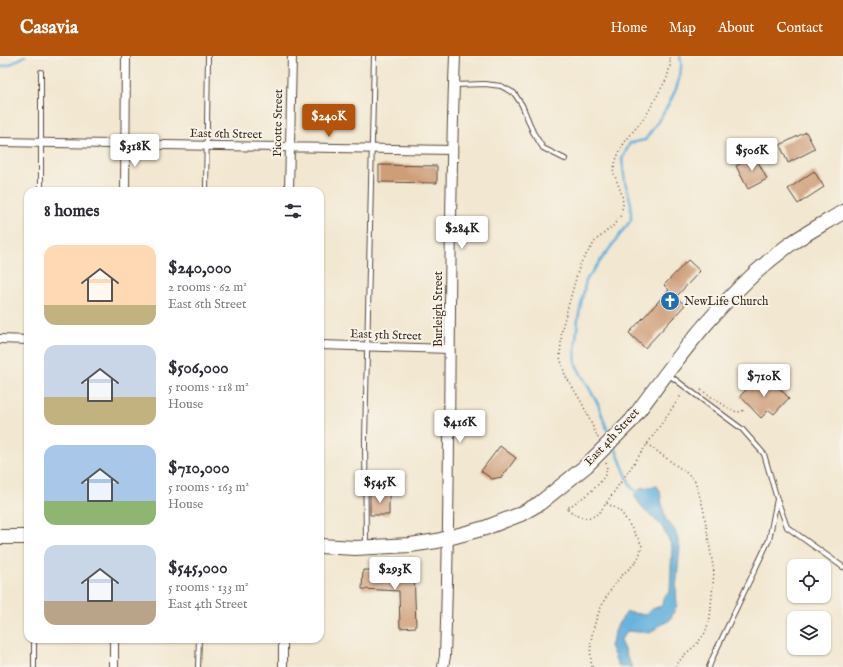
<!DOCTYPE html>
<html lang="en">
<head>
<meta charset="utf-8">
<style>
	:root { --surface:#fff; --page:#f7f7f7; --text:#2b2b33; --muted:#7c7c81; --accent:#b45309 }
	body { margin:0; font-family:"IM FELL English",serif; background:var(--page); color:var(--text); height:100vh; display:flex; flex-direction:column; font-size:15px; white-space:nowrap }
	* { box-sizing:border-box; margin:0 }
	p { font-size:13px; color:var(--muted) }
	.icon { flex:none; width:22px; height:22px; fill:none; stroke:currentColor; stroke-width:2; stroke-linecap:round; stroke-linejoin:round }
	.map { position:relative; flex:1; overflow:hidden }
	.details { position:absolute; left:24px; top:131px; width:300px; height:456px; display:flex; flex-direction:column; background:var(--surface); border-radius:12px; box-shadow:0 1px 3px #0004 }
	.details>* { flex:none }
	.fabs { position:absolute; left:787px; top:503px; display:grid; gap:8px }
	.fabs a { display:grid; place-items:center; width:44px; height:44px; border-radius:8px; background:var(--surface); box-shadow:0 1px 3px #0004; font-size:20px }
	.price { position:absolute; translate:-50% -34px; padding:0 9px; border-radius:4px; background:#fff; color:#222; font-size:13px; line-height:26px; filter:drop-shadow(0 1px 2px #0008) }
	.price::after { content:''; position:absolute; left:50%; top:24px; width:12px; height:9px; margin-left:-6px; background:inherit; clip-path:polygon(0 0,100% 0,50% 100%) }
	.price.current { background:var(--accent); color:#fff }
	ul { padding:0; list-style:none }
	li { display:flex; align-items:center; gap:12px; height:100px; padding:0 20px }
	li span { display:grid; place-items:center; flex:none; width:112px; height:80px; border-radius:12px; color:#555 }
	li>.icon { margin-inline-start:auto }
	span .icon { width:48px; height:48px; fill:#fffc; stroke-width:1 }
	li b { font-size:17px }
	h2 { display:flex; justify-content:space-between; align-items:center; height:48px; padding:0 20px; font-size:17px }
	header { display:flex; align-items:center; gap:24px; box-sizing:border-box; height:56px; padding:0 20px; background:var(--accent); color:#fff }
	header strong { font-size:19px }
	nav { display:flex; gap:22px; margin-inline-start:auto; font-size:14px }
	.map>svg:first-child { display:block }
	.water { fill:#62b0dc; stroke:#4e6d7d }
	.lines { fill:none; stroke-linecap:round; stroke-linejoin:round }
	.stream { stroke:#62b0dc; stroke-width:2.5 }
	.building { fill:#cf9e79 }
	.service-casing { stroke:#564639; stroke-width:6 }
	.minor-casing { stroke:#564639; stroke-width:10 }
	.tertiary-casing { stroke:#564639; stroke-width:12 }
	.trunk-casing { stroke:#564639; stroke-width:16 }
	.path { stroke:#564639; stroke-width:1.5; stroke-dasharray:1 3; stroke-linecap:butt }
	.service { stroke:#fff; stroke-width:4 }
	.minor { stroke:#fff; stroke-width:8 }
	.tertiary { stroke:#fff; stroke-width:10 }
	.trunk { stroke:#fff; stroke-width:14 }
	.trunk-bridge-casing { stroke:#564639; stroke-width:16; stroke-linecap:butt }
	.trunk-bridge { stroke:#fff; stroke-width:14 }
	.labels { text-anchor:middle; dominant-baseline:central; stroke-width:4; stroke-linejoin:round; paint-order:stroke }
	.street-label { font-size:12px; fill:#3b2a1e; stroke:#f7f3e8 }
	.poi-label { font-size:12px; fill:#3b2a1e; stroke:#f7f3e8; text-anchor:start }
</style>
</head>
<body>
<header>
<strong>Casavia</strong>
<nav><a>Home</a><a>Map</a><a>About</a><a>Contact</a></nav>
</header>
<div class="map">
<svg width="843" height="611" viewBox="0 0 843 611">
	<rect width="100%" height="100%" fill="#f7f3e8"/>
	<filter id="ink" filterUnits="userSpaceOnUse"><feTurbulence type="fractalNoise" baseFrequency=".025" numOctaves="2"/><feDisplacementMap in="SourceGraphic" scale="8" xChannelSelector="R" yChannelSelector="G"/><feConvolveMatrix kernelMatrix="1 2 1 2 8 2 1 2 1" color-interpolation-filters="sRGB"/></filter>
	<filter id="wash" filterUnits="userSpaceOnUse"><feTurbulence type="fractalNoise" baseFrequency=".012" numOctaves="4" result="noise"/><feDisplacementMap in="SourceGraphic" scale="16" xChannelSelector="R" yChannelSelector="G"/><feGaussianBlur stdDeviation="0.9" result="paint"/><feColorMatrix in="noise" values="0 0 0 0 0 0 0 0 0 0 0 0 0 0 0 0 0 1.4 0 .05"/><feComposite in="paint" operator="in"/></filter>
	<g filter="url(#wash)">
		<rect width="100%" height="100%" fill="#f2e7d0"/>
		<!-- water -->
		<path class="water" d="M657 430 660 435 662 448 666 464 675 474 680 492 676 533 677 549 670 564 659 570 650 577 627 575 620 585 632 611H619L610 590 618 568 627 556 646 559 651 553 662 550 663 542 670 536 672 490 661 469 643 453 634 439 641 432Z"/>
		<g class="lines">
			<!-- stream -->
			<path class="stream" d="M0 11 9 9 25 0
				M609 379 598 348 576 309 575 295 578 263 586 224 631 164V147L625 126 622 103 630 87 645 84C660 63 687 27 680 0
				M614 389 631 431 637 436"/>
		</g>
		<g id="blocks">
			<!-- building -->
			<path class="building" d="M806 76 815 93 788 107 780 89Z
				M755 100 767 123 748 133 736 110Z
				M379 109 437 110V127L379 126Z
				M814 115 824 131 798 148 788 133Z
				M688 204 700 215 676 241 685 249 645 292 629 277 669 234 664 229Z
				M762 321 771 331 775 328 789 342 774 358 769 354 761 362 740 340 752 328 754 329Z
				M500 390 516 402 502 421 492 423 481 415Z
				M370 436H389V459H370Z
				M363 514 414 515 416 571 400 572 399 535 362 533Z"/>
		</g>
	</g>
	<g filter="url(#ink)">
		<use href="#blocks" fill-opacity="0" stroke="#564639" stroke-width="1"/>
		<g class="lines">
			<defs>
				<path id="service" d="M454 29 485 28 501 30 514 37 522 49 533 76 543 92 565 103
					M41 135V16
					M206 135 208 0
					M669 319 742 373 764 398 777 443 787 471 843 511
					M366 489 365 383 374 0
					M34 611V583
					M198 611 199 583
					M709 611 713 601 769 484 777 443"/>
				<path id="minor" d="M0 86 451 94
					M125 135 126 0
					M289 135 292 0
					M0 283 28 284
					M320 289 450 293
					M114 611V583
					M283 611V583"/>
				<path id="tertiary" d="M443 611 445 600C452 400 447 200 455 0"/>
				<path id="trunk" d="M631 365C678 301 724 237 789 189 806 177 825 167 843 156
					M0 481H28
					M320 490 355 492 410 489 437 485 485 472 521 458 540 447 586 410"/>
			</defs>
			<!-- service casing -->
			<use href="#service" class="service-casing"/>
			<!-- minor casing -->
			<use href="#minor" class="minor-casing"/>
			<!-- tertiary casing -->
			<use href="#tertiary" class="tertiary-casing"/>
			<!-- trunk casing -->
			<use href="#trunk" class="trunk-casing"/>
			<!-- path -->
			<path class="path" d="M701 334 733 355 740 356 746 353
				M598 382 582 347 565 319 560 301 562 272 580 208 596 184 613 170 621 159 623 149 622 139 613 115 617 101 624 87 647 58 667 22 670 10V0
				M647 388 688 418 695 425 703 451 714 516 710 562 705 577 696 589 684 599 675 611
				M606 407C612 424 580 444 567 452 577 462 588 466 600 456L682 338
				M592 611C586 580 599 548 618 524 630 509 638 511 642 489L624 460 619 454 606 447"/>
			<!-- service -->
			<use href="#service" class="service"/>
			<!-- minor -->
			<use href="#minor" class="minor"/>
			<!-- tertiary -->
			<use href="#tertiary" class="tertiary"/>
			<!-- trunk -->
			<use href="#trunk" class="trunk"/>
			<defs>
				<path id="trunk-bridge" d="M586 410 631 365"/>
			</defs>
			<!-- trunk-bridge casing -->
			<use href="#trunk-bridge" class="trunk-bridge-casing"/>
			<!-- trunk-bridge -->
			<use href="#trunk-bridge" class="trunk-bridge"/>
		</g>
	</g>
	<!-- icons -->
	<defs>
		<symbol id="church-disc" viewBox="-11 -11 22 22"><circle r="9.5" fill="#1f6fb2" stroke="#f7f3e8"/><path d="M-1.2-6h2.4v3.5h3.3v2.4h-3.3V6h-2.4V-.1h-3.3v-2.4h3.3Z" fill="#fff"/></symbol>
	</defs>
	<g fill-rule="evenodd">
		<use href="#church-disc" x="659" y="234" width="22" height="22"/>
	</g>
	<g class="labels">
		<!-- street labels -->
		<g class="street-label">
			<text transform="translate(278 67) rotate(-89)">Picotte Street</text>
			<text transform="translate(226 78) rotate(1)">East 6th Street</text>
			<text transform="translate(438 253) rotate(-90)">Burleigh Street</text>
			<text transform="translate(386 279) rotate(2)">East 5th Street</text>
			<text transform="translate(612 381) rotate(-47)">East 4th Street</text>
		</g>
		<!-- poi labels -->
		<g class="poi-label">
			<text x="684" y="245">NewLife Church</text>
		</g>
	</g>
</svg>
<div class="fabs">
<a><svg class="icon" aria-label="locate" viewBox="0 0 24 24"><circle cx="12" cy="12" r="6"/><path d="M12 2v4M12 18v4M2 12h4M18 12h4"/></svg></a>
<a><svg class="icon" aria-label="layers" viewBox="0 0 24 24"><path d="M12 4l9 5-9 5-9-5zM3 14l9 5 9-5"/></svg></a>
</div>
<b class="price current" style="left:329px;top:82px">$240K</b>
<b class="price" style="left:135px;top:112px">$318K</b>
<b class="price" style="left:752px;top:116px">$506K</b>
<b class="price" style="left:462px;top:194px">$284K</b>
<b class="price" style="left:764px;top:342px">$710K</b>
<b class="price" style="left:460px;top:388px">$416K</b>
<b class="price" style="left:380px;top:448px">$545K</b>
<b class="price" style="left:395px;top:535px">$293K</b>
<section class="details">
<h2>8 homes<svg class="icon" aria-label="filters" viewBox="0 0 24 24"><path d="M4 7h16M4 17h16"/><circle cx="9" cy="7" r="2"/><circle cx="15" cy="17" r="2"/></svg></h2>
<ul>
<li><span style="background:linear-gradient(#ffd9b3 75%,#c2b280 0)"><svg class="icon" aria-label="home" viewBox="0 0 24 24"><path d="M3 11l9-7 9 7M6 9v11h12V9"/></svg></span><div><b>$240,000</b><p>2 rooms · 62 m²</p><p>East 6th Street</p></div></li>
<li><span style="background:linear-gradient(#c9d6e8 65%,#c2b280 0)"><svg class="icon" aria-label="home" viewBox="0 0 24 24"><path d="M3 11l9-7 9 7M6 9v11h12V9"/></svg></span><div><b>$506,000</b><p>5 rooms · 118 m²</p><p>House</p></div></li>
<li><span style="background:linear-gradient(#a9c7e8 70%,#8fb573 0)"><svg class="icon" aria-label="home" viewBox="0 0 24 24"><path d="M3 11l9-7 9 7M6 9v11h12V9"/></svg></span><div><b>$710,000</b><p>5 rooms · 163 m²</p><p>House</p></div></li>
<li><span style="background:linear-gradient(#c9d6e8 70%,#b9a48a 0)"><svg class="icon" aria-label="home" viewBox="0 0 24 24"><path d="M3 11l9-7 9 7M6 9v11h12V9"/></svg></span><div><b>$545,000</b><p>5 rooms · 133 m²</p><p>East 4th Street</p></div></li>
</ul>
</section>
</div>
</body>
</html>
